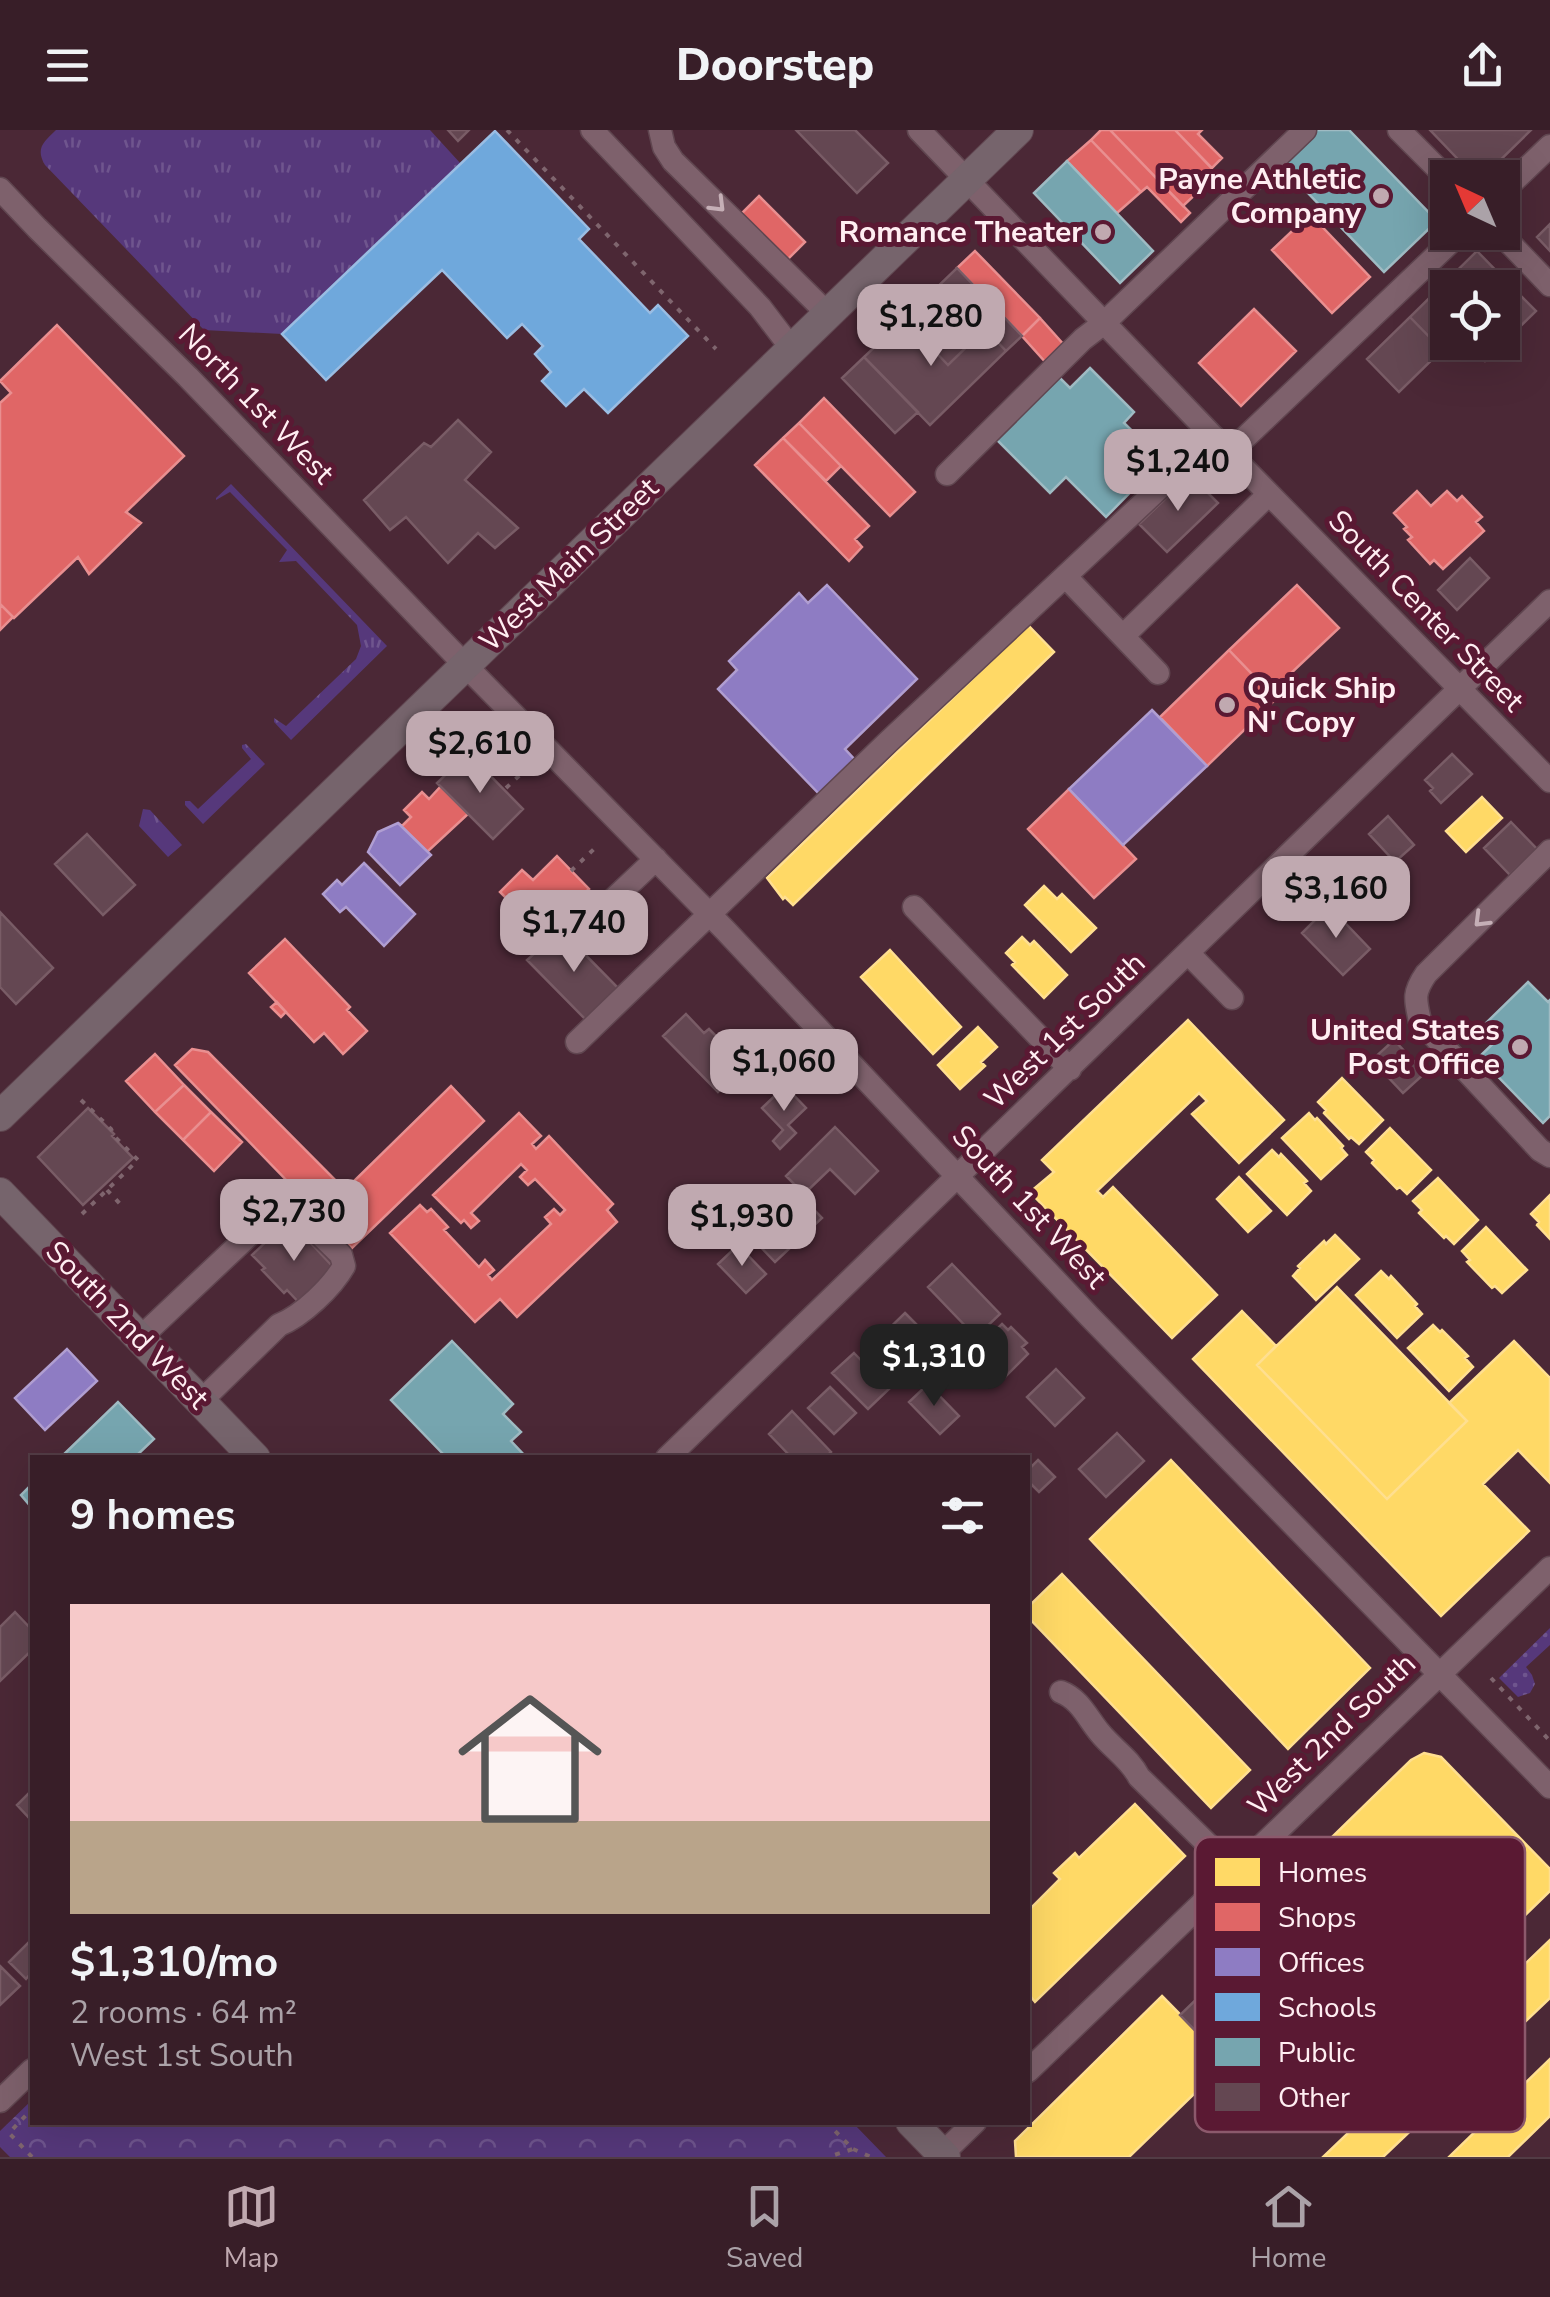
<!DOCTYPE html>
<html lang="en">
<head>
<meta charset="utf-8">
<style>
	:root { --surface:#381e28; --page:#432b34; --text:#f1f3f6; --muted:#aba2a8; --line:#523c45; --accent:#c0a9b0 }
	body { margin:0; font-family:"Nunito Sans",sans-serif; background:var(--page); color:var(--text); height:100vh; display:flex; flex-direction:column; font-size:38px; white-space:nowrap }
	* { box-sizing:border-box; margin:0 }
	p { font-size:32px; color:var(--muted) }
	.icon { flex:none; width:55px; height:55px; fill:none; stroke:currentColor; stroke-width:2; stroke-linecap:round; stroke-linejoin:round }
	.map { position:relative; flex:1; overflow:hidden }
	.details { position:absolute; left:30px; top:1325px; width:1000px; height:670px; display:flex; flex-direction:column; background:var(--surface); border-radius:0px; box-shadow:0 10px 40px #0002,0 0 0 2px var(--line) }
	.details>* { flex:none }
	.needle { width:65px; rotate:316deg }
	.tools { position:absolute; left:1430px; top:30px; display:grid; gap:20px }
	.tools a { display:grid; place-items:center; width:90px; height:90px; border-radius:0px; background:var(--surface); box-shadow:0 10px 40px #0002,0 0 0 2px var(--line); font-size:50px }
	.price { position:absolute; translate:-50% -85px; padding:0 22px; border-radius:20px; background:var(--accent); color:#111; font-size:32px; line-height:65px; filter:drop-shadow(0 2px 5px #0008) }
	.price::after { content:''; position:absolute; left:50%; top:60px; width:30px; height:22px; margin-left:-15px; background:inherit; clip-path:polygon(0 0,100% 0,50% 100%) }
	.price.selected { background:#222; color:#fff }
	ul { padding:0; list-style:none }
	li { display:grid; align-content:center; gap:20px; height:530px; padding:0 40px }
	li span { display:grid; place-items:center; height:310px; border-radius:0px; color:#555 }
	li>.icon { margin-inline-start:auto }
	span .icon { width:180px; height:180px; fill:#fffc; stroke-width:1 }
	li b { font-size:42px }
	h2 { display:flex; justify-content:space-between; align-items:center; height:120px; padding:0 40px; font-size:42px }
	header { display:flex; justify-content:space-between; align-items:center; height:130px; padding:0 40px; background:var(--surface); font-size:45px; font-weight:800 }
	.tab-bar { display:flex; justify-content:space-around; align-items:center; height:140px; border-top:2px solid var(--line); background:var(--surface); font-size:28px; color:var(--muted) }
	.tab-bar a { display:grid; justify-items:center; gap:5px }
	.tab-bar .selected { color:var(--accent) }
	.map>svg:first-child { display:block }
	.grass { fill:url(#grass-tufts) }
	.park { fill:url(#park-crowns) }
	.garden { fill:url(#garden-dots) }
	.homes { fill:#ffd966; stroke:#ffdf90; stroke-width:2.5 }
	.shops { fill:#e06666; stroke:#e98f90; stroke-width:2.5 }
	.offices { fill:#8e7cc3; stroke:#b09ed1; stroke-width:2.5 }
	.schools { fill:#6fa8dc; stroke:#9abde3; stroke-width:2.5 }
	.public { fill:#76a5af; stroke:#9fbbc3; stroke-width:2.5 }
	.building { fill:#644752; stroke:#795c66; stroke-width:2.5 }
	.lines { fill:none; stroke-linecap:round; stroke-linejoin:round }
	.minor-casing { stroke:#604650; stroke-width:25 }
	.major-casing { stroke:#604650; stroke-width:32 }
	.path { stroke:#7f656e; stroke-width:4; stroke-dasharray:5 8; stroke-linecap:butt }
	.minor { stroke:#7e616c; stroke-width:22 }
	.major { stroke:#76646c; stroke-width:30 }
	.oneway { stroke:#c5afb6 }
	.poi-dot { fill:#c0a9b0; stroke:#5a1933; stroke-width:4 }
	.labels { text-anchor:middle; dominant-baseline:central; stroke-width:10; stroke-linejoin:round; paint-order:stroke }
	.poi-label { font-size:30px; font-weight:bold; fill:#ffeef2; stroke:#5a1933; text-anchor:end }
	.street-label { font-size:30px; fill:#ffeef2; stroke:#5a1933 }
	.key { fill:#5a1933; stroke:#8c596c; stroke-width:2.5 }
	.key-label { font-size:28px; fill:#ffeef2 }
</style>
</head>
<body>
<header><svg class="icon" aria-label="menu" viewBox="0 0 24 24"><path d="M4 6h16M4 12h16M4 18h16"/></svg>Doorstep<svg class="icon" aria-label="share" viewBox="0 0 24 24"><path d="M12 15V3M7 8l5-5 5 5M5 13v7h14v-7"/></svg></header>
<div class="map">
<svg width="1550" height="2027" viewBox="0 0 1550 2027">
	<defs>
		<pattern id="grass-tufts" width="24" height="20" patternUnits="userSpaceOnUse" patternTransform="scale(2.5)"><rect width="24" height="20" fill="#56387b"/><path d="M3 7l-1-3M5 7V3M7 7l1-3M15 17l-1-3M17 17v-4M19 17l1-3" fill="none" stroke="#6f558e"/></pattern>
		<pattern id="park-crowns" width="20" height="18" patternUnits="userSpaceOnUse" patternTransform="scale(2.5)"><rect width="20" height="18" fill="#56387b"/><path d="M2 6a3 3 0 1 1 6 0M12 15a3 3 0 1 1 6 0" fill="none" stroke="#6f558e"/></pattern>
		<pattern id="garden-dots" width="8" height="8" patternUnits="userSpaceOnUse" patternTransform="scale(2.5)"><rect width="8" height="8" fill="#56387b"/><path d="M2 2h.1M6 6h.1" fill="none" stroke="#6f558e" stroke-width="1.8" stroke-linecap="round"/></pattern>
	</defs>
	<rect width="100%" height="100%" fill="#4b2836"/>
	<!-- grass -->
	<path class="grass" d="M56 0H430L461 34 282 204 204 200 45 35C35 18 44 12 56 0Z
		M231 354 387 516 291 610 274 592V588L286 596 356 529 361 516 357 495 296 431 279 432 287 420 230 362 216 370V368Z
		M246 614 265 634 203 694 185 675V671H190L198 679 251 629 242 618V615Z
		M143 679 150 680 182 715 168 727 139 696Z"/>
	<!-- park -->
	<path class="park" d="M32 1970V1992L853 1993 886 2027H10L0 2017V2001Z"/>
	<!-- garden -->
	<path class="garden" d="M1550 1498V1515L1526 1537 1532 1545 1535 1554 1530 1563 1518 1567 1499 1548Z"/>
	<!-- homes -->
	<path class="homes" d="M1028 495 1054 522 793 775 785 767 783 769 767 748Z
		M1482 667 1502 688 1466 722 1446 701Z
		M1044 756 1057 769 1062 764 1096 798 1071 822 1025 775Z
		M1022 807 1030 815 1034 811 1067 845 1044 868 1012 835 1015 832 1006 823Z
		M890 820 961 897 933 924 861 847Z
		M1188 890 1284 990 1239 1033 1192 984 1207 971 1199 963 1097 1061 1103 1067 1113 1057 1217 1165 1172 1208 1030 1062 1054 1042 1042 1030Z
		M978 897 997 917 981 932 985 936 960 959 938 935Z
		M1342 948 1383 990 1359 1014 1351 1007 1349 1009 1324 983 1326 980 1318 972Z
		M1309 983 1315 990 1317 988 1343 1016 1341 1018 1347 1025 1321 1049 1282 1008Z
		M1390 998 1431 1040 1407 1064 1400 1057 1397 1059 1372 1033 1374 1030 1366 1022Z
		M1272 1020 1279 1027 1281 1024 1307 1051 1304 1053 1311 1061 1287 1085 1247 1044Z
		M1239 1047 1271 1081 1248 1102 1217 1069Z
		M1438 1048 1478 1090 1454 1114 1446 1106 1444 1108 1419 1083 1422 1080 1413 1071Z
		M1550 1065V1109L1537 1095 1539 1092 1531 1084Z
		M1486 1097 1527 1140 1502 1163 1495 1156 1492 1158 1467 1132 1470 1130 1462 1121Z
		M1335 1105 1359 1129 1316 1170 1293 1146 1300 1138 1298 1136 1324 1111 1326 1114Z
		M1381 1141 1389 1149 1391 1146 1417 1174 1415 1176 1422 1184 1397 1208 1356 1165Z
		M1337 1157 1467 1291 1387 1369 1257 1235Z
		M1242 1181 1276 1216 1257 1235 1387 1369 1467 1291 1449 1273 1514 1211 1550 1248V1353L1518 1320 1483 1354 1529 1401 1441 1486 1193 1229Z
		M1433 1195 1440 1202 1442 1200 1468 1226 1465 1228 1473 1237 1449 1261 1408 1218Z
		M1171 1330 1370 1538 1288 1619 1090 1409Z
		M1062 1444 1250 1640 1211 1678 1028 1487V1477Z
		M1424 1623 1441 1627 1550 1739V1761L1399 1908 1375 1883 1419 1840 1326 1744 1304 1765 1289 1749 1411 1630Z
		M1135 1674 1185 1726 1035 1872 1028 1863V1781L1060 1749 1054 1743 1075 1723 1079 1728Z
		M1550 1810V1868L1383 2027H1323Z
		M1162 1866 1227 1932 1129 2027H1016L1015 2011Z
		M1550 1929V1986L1508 2027H1449Z"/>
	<!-- shops -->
	<path class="shops" d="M1101 0H1110L1190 83 1181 92 1147 57 1141 62 1091 10Z
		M1110 0H1175L1217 44 1183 76Z
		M1175 0H1202L1198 4 1222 28 1212 38Z
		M1091 10 1141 62 1117 83 1067 31Z
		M759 66 805 112 784 133 738 87Z
		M1310 84 1370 147 1332 183 1272 120Z
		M975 121 1040 188 1022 206 957 138Z
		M1254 179 1296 221 1241 276 1199 233Z
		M1040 188 1065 216 1047 234 1022 206Z
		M57 195 184 326 126 382 141 393 89 444 78 427 14 488 0 474V273L11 263 0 251Z
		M824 268 915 362 890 386 799 293Z
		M799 293 841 336 826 351 783 308Z
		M783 308 869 396 855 409 862 417 849 431 755 335Z
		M1417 361 1431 376 1447 361 1457 371 1462 366 1482 387 1476 392 1484 401 1443 439 1434 430 1430 434 1408 410 1412 407 1404 399 1407 397 1394 383Z
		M1297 455 1339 498 1270 563 1229 520Z
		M0 474 13 487 0 500Z
		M1229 520 1276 569 1207 636 1160 587Z
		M441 656 468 684 427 722 398 693 402 696 411 687 404 680 422 662 429 669Z
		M1069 659 1136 729 1094 768 1028 699Z
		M557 726 589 759 556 790 551 786 545 791 524 769 515 777 500 762 522 740 533 750Z
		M285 809 350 877 347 880 367 901 343 924 324 903 314 912 249 843Z
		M277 872 286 882 281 887 271 877Z
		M192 919 208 922 345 1060 451 956 484 991 352 1118 175 935Z
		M155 924 184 955 155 982 126 951Z
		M184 955 211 982 183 1010 155 982Z
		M211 982 242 1012 214 1041 183 1010Z
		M519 983 541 1006 532 1014 536 1019 549 1006 613 1074 607 1080 617 1092 517 1187 500 1169 475 1192 390 1103 420 1075 427 1082 431 1079 448 1097 444 1100 479 1137 485 1130 494 1140 488 1145 492 1150 551 1094 545 1087 554 1079 560 1085 565 1080 535 1049 528 1055 520 1047 527 1040 521 1034 471 1083 479 1091 471 1098 464 1090 461 1093 433 1065Z"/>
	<!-- offices -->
	<path class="offices" d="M827 455 917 549 845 619 857 632 822 667 718 559 737 540 729 531 799 463 808 473Z
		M1152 580 1207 636 1123 715 1069 659Z
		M398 693 431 725 400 755 368 722 378 702Z
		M364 733 415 784 384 816 346 777 340 782 323 764 337 750 342 755Z
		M67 1219 97 1251 45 1300 15 1268Z"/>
	<!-- schools -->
	<path class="schools" d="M495 1 589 99 579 109 650 183 658 175 688 206 608 283 584 259 566 276 542 251 551 242 535 224 543 216 522 194 507 208 442 140 326 250 282 204Z"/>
	<!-- public -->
	<path class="public" d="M1315 0H1349L1437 91 1384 142 1280 34Z
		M1067 31 1153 121 1120 153 1034 63Z
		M1090 238 1134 282 1124 293 1162 330 1106 387 1066 347 1050 363 995 308 1058 246 1070 258Z
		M1528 852 1548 872 1550 870V986L1543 993 1479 927 1500 907 1486 893Z
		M452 1211 513 1274 503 1284 521 1302 511 1311 527 1328H437L442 1323 391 1270Z
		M118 1272 154 1309 134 1328H60Z
		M32 1354V1378L21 1365Z"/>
	<!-- building -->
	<path class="building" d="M448 0H469L458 11Z
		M796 0H855L888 33 857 63Z
		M1430 0H1531L1482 48H1476Z
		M1550 94V121L1537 107Z
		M1477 121 1509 154 1502 160V158H1448V212H1449L1442 220 1410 187Z
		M957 138 1022 206 1006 221 985 199 948 235 904 189Z
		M1509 154 1536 181 1485 231 1467 212H1502V160Z
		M1410 187 1442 220 1399 262 1367 229Z
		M904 189 948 235 985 199 1006 221 930 295 864 227Z
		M864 227 918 282 895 303 842 248Z
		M458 290 491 322 465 350 518 398 495 418 478 403 448 433 406 387 390 400 364 370 424 313 431 317Z
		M1190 345 1218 373 1167 422 1139 394Z
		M1470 428 1489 448 1457 480 1438 460Z
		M468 623 523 679 493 709 437 653Z
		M1452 624 1472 644 1441 673 1430 661 1433 658 1425 650Z
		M1388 686 1414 715 1395 732 1369 704Z
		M1511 692 1537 719 1510 745 1484 718Z
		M87 704 135 755 103 785 55 734Z
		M1329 776 1370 819 1343 845 1302 803Z
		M0 782 53 838 16 874 0 857Z
		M561 800 620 860 587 891 527 830Z
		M686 884 704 903 709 899 730 920 725 924 741 939 718 962 663 906Z
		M1394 910 1425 943 1403 963 1372 930Z
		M785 956 806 978 788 995 796 1003 780 1019 773 1011 783 1000 762 978Z
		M88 978 114 1004 112 1006 133 1028 83 1075 38 1027Z
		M835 997 878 1041 855 1064 830 1039 804 1064 786 1046Z
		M798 1063 822 1088 775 1132 751 1107Z
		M289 1090 334 1138 306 1180 287 1160 284 1163 262 1140 265 1138 252 1125Z
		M738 1115 766 1144 746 1163 718 1134Z
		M952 1134 1000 1184 976 1207 928 1157Z
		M905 1183 926 1204 891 1239 870 1217Z
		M1002 1194 1008 1200 1011 1197 1027 1213 1022 1217 1028 1224 998 1254 970 1225Z
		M854 1223 889 1259 868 1279 832 1243Z
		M1056 1239 1084 1268 1055 1296 1027 1267Z
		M928 1254 959 1286 940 1304 909 1272Z
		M830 1257 856 1283 834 1304 808 1278Z
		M792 1281 831 1322 825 1328H792L769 1304Z
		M1117 1303 1144 1331 1106 1367 1079 1339Z
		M1038 1330 1055 1347 1039 1362 1032 1355 1028 1358V1340Z
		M15 1482 32 1500V1520L0 1551V1497Z
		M32 1660V1691L17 1675Z
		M1326 1744 1419 1840 1273 1981 1180 1885Z
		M32 1809V1842L26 1849 9 1832Z
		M0 1836 20 1856 0 1875Z"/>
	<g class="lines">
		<defs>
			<path id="minor" d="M592 0 760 177 792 219
				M660 0 664 17 673 31 828 184
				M919 0 1229 323 1550 651
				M1399 0 1448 49
				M0 59 37 98 188 247 465 535 725 800 1090 1187 1550 1657
				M1502 62 1550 16
				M1499 102 1550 155
				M1229 323 1461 102
				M947 344 1083 209 1104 193 1305 0
				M1066 447 1158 543
				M1123 506 1269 364
				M1550 721 1426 844C1413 863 1415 869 1420 891L1540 1020 1550 1026
				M914 777 1070 939
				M602 780 656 729
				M1188 823 1232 868
				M577 912 888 612 1214 307
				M140 1208 263 1092 271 1085 289 1079 296 1081 341 1125 344 1136C332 1157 302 1186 279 1195L201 1271
				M667 1328 1550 471
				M1061 1562C1080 1569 1088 1589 1100 1603 1113 1619 1130 1629 1139 1647L1235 1741
				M1028 1941 1550 1438
				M0 1971 32 1940
				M939 2027 975 1992"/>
			<path id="major" d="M0 986 1018 0
				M0 1063 255 1328
				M911 1992 945 2027"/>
		</defs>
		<!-- minor casing -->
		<use href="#minor" class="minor-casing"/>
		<!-- major casing -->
		<use href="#major" class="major-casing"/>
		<!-- path -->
		<path class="path" d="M507 0 716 219
			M506 658 521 644
			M571 741 594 719
			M81 970 111 999 115 1007 138 1030 82 1084
			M107 1060 122 1076
			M1491 1548 1550 1611
			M826 1992 853 2019 828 2027
			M853 2019 871 2027
			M32 2027 9 2003 32 1979"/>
		<!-- minor -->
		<use href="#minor" class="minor"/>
		<!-- major -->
		<use href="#major" class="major"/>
	</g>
	<!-- one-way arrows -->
	<defs><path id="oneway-chevron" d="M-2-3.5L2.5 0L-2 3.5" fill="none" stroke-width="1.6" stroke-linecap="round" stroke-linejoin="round" transform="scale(2.5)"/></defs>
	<g class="oneway">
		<use href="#oneway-chevron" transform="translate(718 75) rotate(45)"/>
		<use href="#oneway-chevron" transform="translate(1481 790) rotate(135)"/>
	</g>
	<!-- markers -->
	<g class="poi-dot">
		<circle cx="1381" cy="66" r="10"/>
		<circle cx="1103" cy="102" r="10"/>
		<circle cx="1227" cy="575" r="10"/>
		<circle cx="1520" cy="917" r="10"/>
	</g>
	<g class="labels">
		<!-- poi labels -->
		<g class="poi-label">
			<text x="1361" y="49">Payne Athletic<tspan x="1361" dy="34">Company</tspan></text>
			<text x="1083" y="102">Romance Theater</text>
			<text x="1247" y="558" text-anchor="start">Quick Ship<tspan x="1247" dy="34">N' Copy</tspan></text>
			<text x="1500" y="900">United States<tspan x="1500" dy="34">Post Office</tspan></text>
		</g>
		<!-- street labels -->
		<g class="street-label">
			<text transform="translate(256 274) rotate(46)">North 1st West</text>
			<text transform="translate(569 435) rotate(-44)">West Main Street</text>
			<text transform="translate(1426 481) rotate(46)">South Center Street</text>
			<text transform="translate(1065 901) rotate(-44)">West 1st South</text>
			<text transform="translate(1029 1077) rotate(47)">South 1st West</text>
			<text transform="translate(127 1195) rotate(46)">South 2nd West</text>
			<text transform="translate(1332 1605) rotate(-44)">West 2nd South</text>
		</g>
	</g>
	<!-- legend -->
	<rect x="1195" y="1707" width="330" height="295" rx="15" class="key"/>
	<rect x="1215" y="1728" width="45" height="28" fill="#ffd966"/>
	<rect x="1215" y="1773" width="45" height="28" fill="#e06666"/>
	<rect x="1215" y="1818" width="45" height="28" fill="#8e7cc3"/>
	<rect x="1215" y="1863" width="45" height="28" fill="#6fa8dc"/>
	<rect x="1215" y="1908" width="45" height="28" fill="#76a5af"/>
	<rect x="1215" y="1953" width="45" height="28" fill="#644752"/>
	<g class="key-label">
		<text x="1278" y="1752">Homes</text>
		<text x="1278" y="1797">Shops</text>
		<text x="1278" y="1842">Offices</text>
		<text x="1278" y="1887">Schools</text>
		<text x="1278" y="1932">Public</text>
		<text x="1278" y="1977">Other</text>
	</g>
</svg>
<div class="tools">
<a><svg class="needle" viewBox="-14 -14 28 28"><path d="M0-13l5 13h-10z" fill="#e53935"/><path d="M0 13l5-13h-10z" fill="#aba2a8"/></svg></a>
<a><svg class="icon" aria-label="locate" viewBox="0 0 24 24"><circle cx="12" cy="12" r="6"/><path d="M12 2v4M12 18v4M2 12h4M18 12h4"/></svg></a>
</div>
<b class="price" style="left:931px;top:239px">$1,280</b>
<b class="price" style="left:1178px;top:384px">$1,240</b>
<b class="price" style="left:480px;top:666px">$2,610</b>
<b class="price" style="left:1336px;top:811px">$3,160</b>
<b class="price" style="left:574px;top:845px">$1,740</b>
<b class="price" style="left:784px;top:984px">$1,060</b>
<b class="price" style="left:294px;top:1134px">$2,730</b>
<b class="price" style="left:742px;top:1139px">$1,930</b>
<b class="price selected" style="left:934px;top:1279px">$1,310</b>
<section class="details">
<h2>9 homes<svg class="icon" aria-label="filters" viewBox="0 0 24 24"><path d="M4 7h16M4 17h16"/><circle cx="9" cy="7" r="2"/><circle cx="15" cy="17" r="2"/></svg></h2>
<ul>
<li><span style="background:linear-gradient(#f6c9c9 70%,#b9a48a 0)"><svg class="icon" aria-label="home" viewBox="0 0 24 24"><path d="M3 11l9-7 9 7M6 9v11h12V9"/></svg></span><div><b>$1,310/mo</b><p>2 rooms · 64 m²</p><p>West 1st South</p></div></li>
</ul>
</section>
</div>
<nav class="tab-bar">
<a class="selected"><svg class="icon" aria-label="map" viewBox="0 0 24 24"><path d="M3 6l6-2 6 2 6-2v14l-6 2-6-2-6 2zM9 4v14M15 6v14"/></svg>Map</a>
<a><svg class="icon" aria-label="saved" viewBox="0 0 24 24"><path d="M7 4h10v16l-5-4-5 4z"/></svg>Saved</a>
<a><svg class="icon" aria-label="home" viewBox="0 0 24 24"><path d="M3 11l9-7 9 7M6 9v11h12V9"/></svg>Home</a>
</nav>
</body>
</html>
